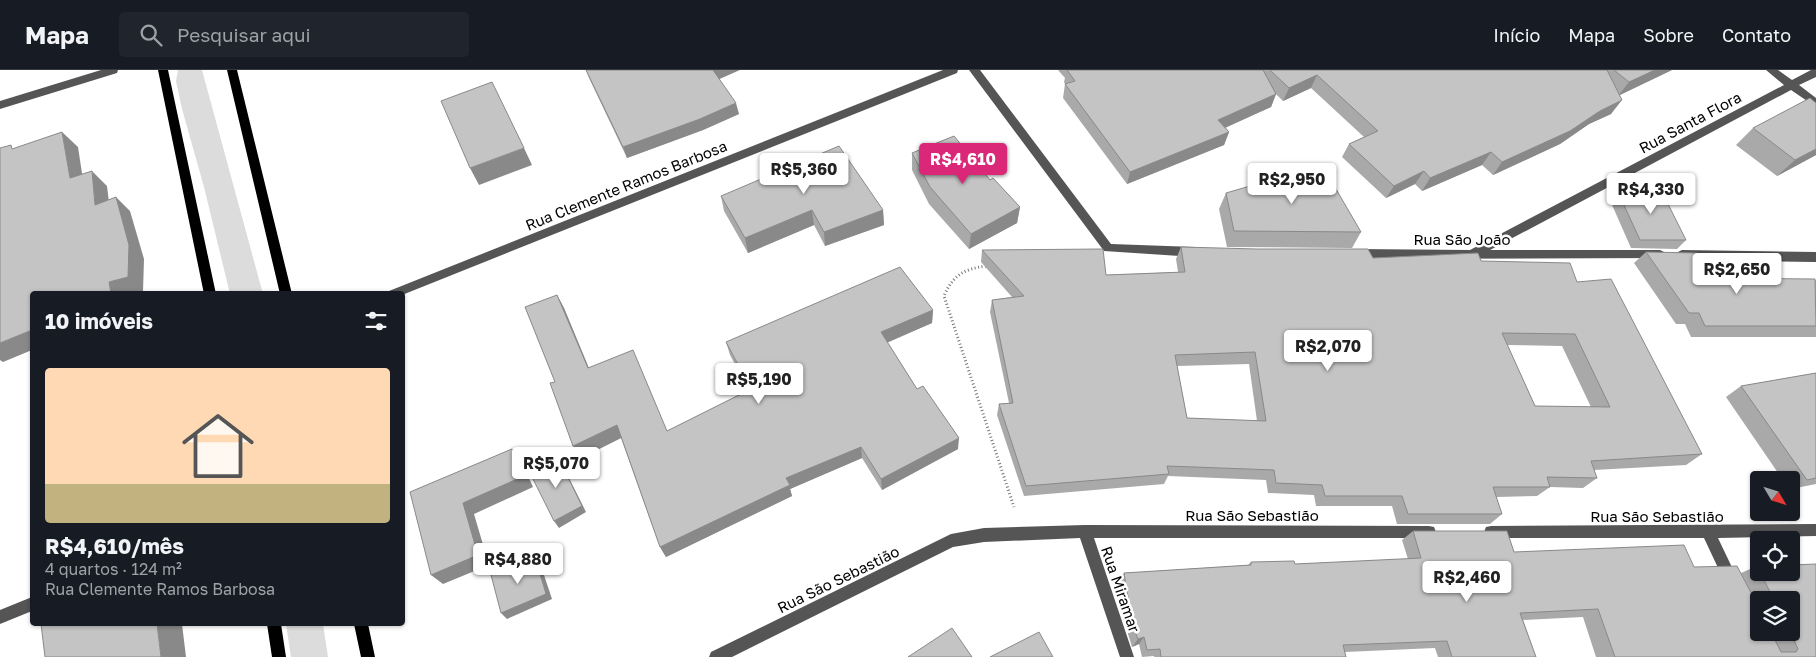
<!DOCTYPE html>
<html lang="pt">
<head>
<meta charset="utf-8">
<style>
	:root { --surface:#171b24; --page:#20242c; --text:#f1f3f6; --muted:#9ea1a6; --line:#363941; --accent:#db2777 }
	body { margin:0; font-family:"Golos Text",sans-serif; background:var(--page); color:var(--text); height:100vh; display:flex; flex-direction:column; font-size:19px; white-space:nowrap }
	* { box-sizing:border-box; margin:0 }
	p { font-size:16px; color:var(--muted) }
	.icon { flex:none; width:28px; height:28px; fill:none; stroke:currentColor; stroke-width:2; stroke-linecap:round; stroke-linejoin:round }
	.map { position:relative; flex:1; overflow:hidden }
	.panel { position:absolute; left:30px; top:221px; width:375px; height:335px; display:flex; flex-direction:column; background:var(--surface); border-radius:5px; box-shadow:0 1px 4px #0004 }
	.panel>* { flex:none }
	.needle { width:32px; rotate:128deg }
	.controls { position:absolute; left:1750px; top:401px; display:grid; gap:10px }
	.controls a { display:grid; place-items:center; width:50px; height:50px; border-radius:5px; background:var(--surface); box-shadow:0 1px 4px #0004; font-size:25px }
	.price { position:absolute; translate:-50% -42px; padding:0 11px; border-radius:5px; background:#fff; color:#222; font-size:16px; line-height:32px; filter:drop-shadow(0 1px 2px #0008) }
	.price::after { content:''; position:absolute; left:50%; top:30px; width:15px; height:11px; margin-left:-8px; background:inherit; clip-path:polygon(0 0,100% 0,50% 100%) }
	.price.on { background:var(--accent); color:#fff }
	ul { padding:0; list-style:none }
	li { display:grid; align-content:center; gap:10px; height:265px; padding:0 15px }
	li span { display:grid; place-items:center; height:155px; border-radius:5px; color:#555 }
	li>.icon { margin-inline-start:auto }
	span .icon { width:90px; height:90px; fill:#fffc; stroke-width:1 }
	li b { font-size:21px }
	h2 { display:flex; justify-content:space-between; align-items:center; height:60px; padding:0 15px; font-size:21px }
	header { display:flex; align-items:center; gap:30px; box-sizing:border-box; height:70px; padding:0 25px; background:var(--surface); border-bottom:1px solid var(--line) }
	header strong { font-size:24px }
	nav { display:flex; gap:28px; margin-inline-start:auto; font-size:18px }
	.search { width:350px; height:45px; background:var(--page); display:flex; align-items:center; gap:12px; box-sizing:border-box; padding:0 18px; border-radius:5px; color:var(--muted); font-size:19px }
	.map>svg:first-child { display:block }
	.green { fill:#dcdcdc }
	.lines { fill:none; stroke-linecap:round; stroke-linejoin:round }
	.path { stroke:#777; stroke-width:3; stroke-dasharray:1 2.5; stroke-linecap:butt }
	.minor { fill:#555; fill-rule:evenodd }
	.major { fill:#000; fill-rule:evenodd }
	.wall { fill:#a9a9a9; fill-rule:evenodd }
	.shaded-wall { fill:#898989 }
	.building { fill:#c4c4c4; stroke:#898989; fill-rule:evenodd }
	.labels { text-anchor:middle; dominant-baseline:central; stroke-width:5; stroke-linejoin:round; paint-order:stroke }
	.street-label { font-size:15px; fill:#000; stroke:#fff }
</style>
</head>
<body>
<header>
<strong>Mapa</strong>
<div class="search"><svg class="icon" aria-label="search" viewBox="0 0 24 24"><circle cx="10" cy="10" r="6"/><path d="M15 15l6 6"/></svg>Pesquisar aqui</div>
<nav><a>Início</a><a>Mapa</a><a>Sobre</a><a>Contato</a></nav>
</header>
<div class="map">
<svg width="1816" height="587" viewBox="0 0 1816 587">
	<rect width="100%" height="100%" fill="#fff"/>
	<!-- green -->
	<path class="green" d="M178 0H202L263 224H230L204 117 182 39 176 11Z
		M286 554H323L328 587H291Z"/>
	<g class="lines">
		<!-- path -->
		<path class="path" d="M986 196C964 199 953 205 944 226L1014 437"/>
		<!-- minor -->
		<path class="minor" d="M101 0H118L117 3 0 39V31Z
			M943 0H958L957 3 402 225V224H387L389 221Z
			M969 0H980L1111 174 1195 177 1199 179 1201 182 1199 185 1195 187 1104 181Z
			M1766 0H1778L1792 10 1811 0H1816V7L1799 15 1816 28V37L1791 20 1490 180H1660L1664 182 1666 185 1664 188 1355 189 1351 187 1349 184 1351 181 1355 179 1470 180 1784 15Z
			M1682 180 1816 182V192L1682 190 1678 188 1676 185 1678 182Z
			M1816 454V466L1718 468 1739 512 1737 517 1732 519 1727 517 1704 468H1491L1486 467 1484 462 1486 457 1491 456Z
			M1085 455 1429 456 1434 457 1436 462 1434 467 1429 468H1094L1134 587H1120L1080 468 984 472 953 477 732 587H709L711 582 951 464 984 458Z
			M32 527V541L0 554V540Z"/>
		<!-- major -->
		<path class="major" d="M158 0H168L216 224H204Z
			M227 0H237L292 224H280Z
			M267 554H281L286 587H272Z
			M354 554H368L375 587H361Z"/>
	</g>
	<!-- wall -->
	<path class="wall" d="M586 0 719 9 739 44 703 60 627 88 589 8Z
		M1058 0H1672L1619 25 1611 44 1589 54 1560 74 1493 105 1482 95 1422 121 1415 114 1386 128 1342 87 1349 74 1364 67 1311 18 1283 31 1276 24 1271 37 1225 57 1229 62 1224 75 1127 114 1063 28 1065 14 1064 12 1065 8Z
		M1816 33V85L1777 106 1736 75 1753 58Z
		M912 83 990 110 1020 137 1017 153 969 179 929 134 912 100Z
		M1617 120 1686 170 1677 179 1631 178 1609 128Z
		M1226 123 1361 162 1352 178 1227 177 1219 139Z
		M721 126 883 140 884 155 825 176 814 155 748 183 724 141Z
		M1181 177 1373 188 1481 191 1577 212 1702 384 1686 395 1594 400 1597 408 1583 418 1550 417 1537 426 1496 427 1502 444 1490 454H1397L1392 436H1316L1314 425 1268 423 1266 410 1168 406 1164 414 1024 426 997 345 999 334 1009 333 990 242 992 230 1012 227 981 192 982 180 1106 205 1178 202 1176 189ZM1507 275 1562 276 1591 337 1535 336ZM1249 294 1257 351 1187 348 1177 296Z
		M1646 182 1710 208 1816 210V267H1691L1685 254H1676L1634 193Z
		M557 225 564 238 589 298 668 361 749 320 730 285 726 272 933 240 932 253 887 272 917 319 958 379 882 420 862 388 790 419 792 426 666 487 660 477 621 368 581 388 555 312Z
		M1816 303V414L1791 419V410H1783L1726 327 1741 316Z
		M1413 461 1514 482 1694 497 1741 503 1757 496H1759V502H1791L1816 587H1596L1583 547 1523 550 1536 587H1438L1435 578 1345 582 1346 587H1154V586L1142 587 1139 574 1132 577 1128 564 1120 511 1124 503 1248 495 1251 492 1295 494 1408 489 1402 470ZM1759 530H1791V562H1759Z"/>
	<!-- shaded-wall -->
	<path class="shaded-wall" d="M713 0H740L715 11Z
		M1655 0H1672L1618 26 1629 12Z
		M1317 5 1311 18 1283 31 1289 18Z
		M1276 24 1271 37 1214 63 1218 50Z
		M1622 30 1611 44 1589 54 1560 74 1493 105 1502 92 1600 41Z
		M736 33 739 44 703 60 627 88 623 77Z
		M62 62 78 77 85 123 70 108Z
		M1229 62 1224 75 1127 114 1130 102Z
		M524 78 532 95 479 115 470 98Z
		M1816 79V85L1777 106 1795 90Z
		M1491 82 1482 95 1422 121 1430 108Z
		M92 101 107 116 111 149 95 135Z
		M1424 101 1415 114 1386 128 1394 116Z
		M116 127 130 141 144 189 143 221 133 224H111L109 212Z
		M1020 137 1017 153 969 179 971 164Z
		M812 140 814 155 748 183 745 168Z
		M883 140 884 155 825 176 824 162Z
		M557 225 564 238 594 311 588 298Z
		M933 240 932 253 882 275 881 262Z
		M32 260V280L3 292 0 290V273Z
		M617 355 623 367 581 388 573 376Z
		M959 368 958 379 882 420 881 409Z
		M861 377 862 388 790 419 792 426 666 487 660 477 786 408Z
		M512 379 521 391 533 417 474 444 489 495 443 514 431 505 463 433Z
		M558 387 562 394 586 442 559 458 554 451Z
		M535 487 540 493 552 529 507 549 501 543Z
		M157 554H182L186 587H161Z
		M1144 567 1139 574 1132 577 1138 569Z"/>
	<!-- building -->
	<path class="building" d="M586 0H713L736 33 700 49 623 77Z
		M1067 0H1263L1276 24 1218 50 1229 62 1130 102 1065 14 1075 11Z
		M1270 0H1607L1622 30 1600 41 1570 61 1502 92 1491 82 1430 108 1424 101 1394 116 1349 74 1378 61 1317 5 1289 18Z
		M1614 0H1655L1629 12Z
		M492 12 524 78 470 98 441 31Z
		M1810 28 1816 33V79L1795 90 1753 58Z
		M62 62 70 108 92 101 95 135 116 127 129 175 128 207 109 212 111 224H32V260L0 273V78L11 75 12 79Z
		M954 66 990 110 993 108 1020 137 971 164 930 117 912 83Z
		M839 76 883 140 824 162 812 140 745 168 721 126Z
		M1322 95 1361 162 1234 161 1226 123Z
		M1617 120H1661L1686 170H1640Z
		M1181 177 1257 179H1368L1373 188 1478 183 1481 191 1570 193 1577 212 1611 209 1702 384 1591 391 1597 408 1547 407 1550 417H1493L1502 444H1408L1402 426H1325L1322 415 1276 413 1274 400 1167 396 1169 404 1026 416 999 334 1013 333 992 230 1024 226 982 180 1103 179 1106 205 1185 202ZM1502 263 1575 264 1610 337 1535 336ZM1255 282 1266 351 1187 348 1175 285Z
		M1646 182 1697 183 1710 208 1815 209 1816 256H1705L1699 243H1689Z
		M900 197 933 240 881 262 917 319 923 316 959 368 881 409 861 377 786 408 790 415 660 477 617 355 573 376 550 313 555 312 525 237 557 225 588 298 633 280 667 361 751 319 726 272Z
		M1816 303V408L1807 410 1741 316Z
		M512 379 524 406 463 433 478 485 431 505 410 422Z
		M558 387 582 436 554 451 529 401Z
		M1413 461H1507L1514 482 1684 475 1694 497 1737 496 1759 538V562H1771L1781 582H1796L1798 579 1790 562H1791V530H1774L1760 502H1791V495L1816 494V587H1615L1598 539 1520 543 1536 587H1452L1447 571 1343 575 1346 587H1161L1160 579 1147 580 1144 567 1138 569 1133 557 1124 503 1251 495V492L1294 491 1295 494 1421 488Z
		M535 487 546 524 501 543 491 505Z
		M41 554H157L161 587H45Z
		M952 558 972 587H908Z
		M1039 562 1053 587H990Z"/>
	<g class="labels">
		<!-- street labels -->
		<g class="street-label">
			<text transform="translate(1690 52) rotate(-28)">Rua Santa Flora</text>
			<text transform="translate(626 115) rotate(-22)">Rua Clemente Ramos Barbosa</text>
			<text x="1462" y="169">Rua São João</text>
			<text x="1252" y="445">Rua São Sebastião</text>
			<text x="1657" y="446">Rua São Sebastião</text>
			<text transform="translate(838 509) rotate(-26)">Rua São Sebastião</text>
			<text transform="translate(1121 519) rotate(71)">Rua Miramar</text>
		</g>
	</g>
</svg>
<div class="controls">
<a><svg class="needle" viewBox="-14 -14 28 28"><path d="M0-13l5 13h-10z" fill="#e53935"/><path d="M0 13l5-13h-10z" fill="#9ea1a6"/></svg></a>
<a><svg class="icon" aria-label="locate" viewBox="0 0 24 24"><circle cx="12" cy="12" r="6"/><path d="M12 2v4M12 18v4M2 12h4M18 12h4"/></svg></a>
<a><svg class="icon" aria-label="layers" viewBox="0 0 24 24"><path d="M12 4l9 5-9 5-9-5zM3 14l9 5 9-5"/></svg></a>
</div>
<b class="price on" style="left:963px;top:115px">R$4,610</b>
<b class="price" style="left:804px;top:125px">R$5,360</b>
<b class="price" style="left:1292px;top:135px">R$2,950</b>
<b class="price" style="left:1651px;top:145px">R$4,330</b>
<b class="price" style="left:1737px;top:225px">R$2,650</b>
<b class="price" style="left:1328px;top:302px">R$2,070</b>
<b class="price" style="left:759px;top:335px">R$5,190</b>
<b class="price" style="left:556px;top:419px">R$5,070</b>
<b class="price" style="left:518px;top:515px">R$4,880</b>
<b class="price" style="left:1467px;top:533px">R$2,460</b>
<section class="panel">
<h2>10 imóveis<svg class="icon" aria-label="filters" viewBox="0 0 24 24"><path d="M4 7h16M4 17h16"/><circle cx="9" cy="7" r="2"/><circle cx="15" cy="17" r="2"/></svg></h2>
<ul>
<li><span style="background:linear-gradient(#ffd9b3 75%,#c2b280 0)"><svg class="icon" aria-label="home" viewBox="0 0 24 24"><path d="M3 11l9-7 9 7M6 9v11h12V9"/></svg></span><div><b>R$4,610/mês</b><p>4 quartos · 124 m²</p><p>Rua Clemente Ramos Barbosa</p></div></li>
</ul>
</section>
</div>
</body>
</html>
